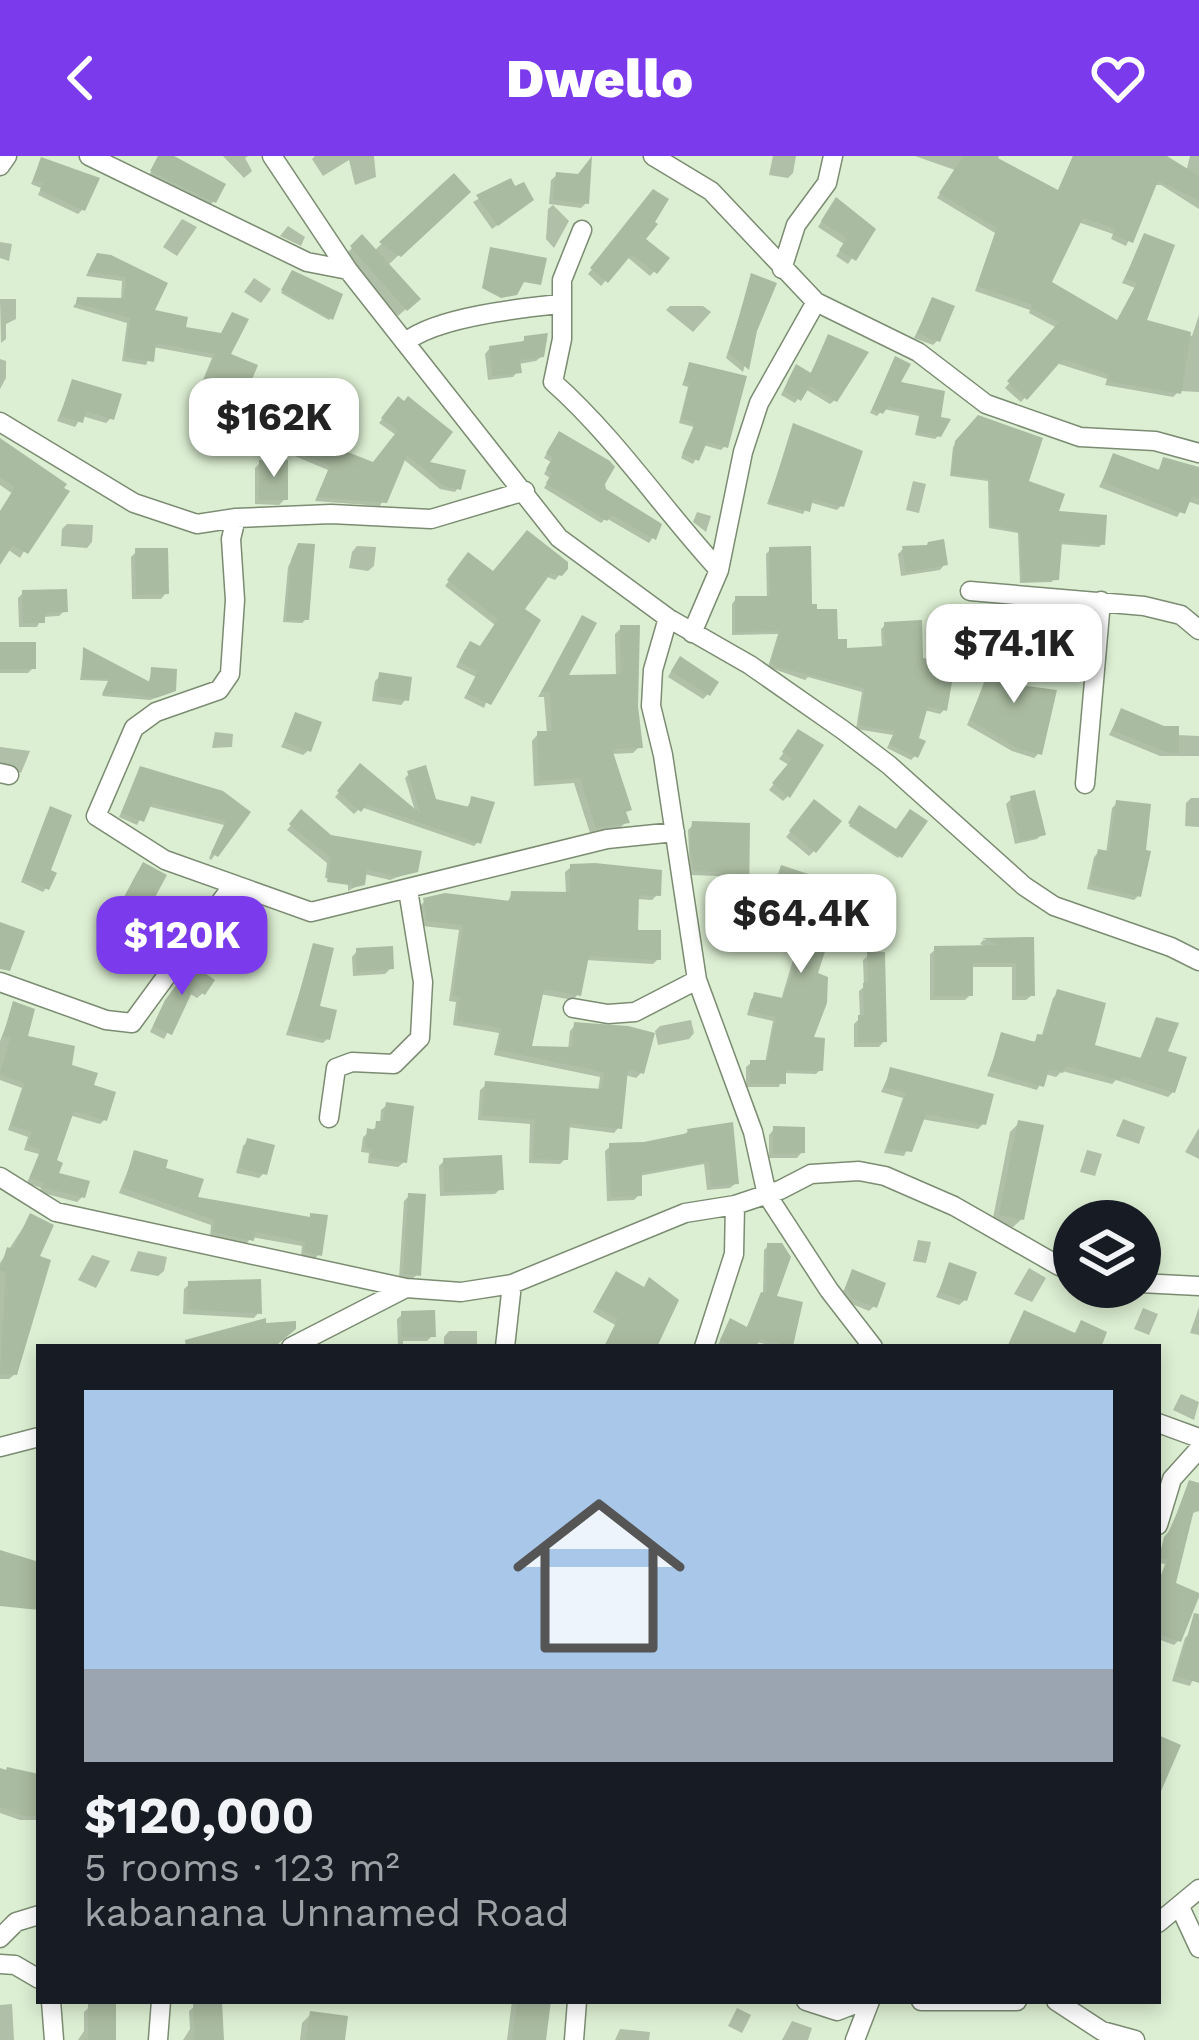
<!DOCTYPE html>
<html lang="en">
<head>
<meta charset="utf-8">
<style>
	:root { --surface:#171b24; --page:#20242c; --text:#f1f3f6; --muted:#9ea1a6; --line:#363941; --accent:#7c3aed }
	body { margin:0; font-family:"Work Sans",sans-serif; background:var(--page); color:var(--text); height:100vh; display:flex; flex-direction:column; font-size:45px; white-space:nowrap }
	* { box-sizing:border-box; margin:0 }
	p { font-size:39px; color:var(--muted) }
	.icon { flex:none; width:66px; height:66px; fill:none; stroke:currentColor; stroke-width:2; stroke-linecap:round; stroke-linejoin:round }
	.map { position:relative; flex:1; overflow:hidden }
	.details { position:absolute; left:36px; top:1188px; width:1125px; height:660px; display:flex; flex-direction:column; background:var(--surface); border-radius:0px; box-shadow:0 6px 18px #0003 }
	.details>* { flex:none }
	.fabs { position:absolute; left:1053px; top:1044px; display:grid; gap:24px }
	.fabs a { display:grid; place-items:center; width:108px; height:108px; border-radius:50%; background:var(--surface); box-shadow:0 6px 18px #0003; font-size:60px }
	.price { position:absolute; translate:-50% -102px; padding:0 27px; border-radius:24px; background:#fff; color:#222; font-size:39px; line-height:78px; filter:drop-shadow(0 3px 6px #0008) }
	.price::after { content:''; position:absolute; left:50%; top:72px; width:36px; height:27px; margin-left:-18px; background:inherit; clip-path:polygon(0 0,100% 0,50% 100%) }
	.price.active { background:var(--accent); color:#fff }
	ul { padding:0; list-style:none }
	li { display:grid; align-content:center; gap:24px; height:636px; padding:0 48px }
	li+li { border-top:3px solid var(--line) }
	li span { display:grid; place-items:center; height:372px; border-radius:0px; color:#555 }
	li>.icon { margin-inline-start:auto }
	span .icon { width:216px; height:216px; fill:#fffc; stroke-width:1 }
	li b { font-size:51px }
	header { display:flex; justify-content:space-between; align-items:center; height:156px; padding:0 48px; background:var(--accent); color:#fff; font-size:54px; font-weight:800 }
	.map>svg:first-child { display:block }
	.shadow { fill:#0003 }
	.building { fill:#a9bba0 }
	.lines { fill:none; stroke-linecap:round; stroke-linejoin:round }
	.minor-casing { stroke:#7b8c72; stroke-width:21 }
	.minor { stroke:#fff; stroke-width:18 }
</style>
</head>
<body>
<header><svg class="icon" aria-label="back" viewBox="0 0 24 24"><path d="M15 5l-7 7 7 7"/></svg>Dwello<svg class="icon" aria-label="heart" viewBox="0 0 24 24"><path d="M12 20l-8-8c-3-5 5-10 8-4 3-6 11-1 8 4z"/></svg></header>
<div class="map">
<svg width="1199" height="1884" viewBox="0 0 1199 1884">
	<rect width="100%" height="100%" fill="#dcefd2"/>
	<!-- shadow -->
	<path class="shadow" d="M164 0 214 45 209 50 148 20Z
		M223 0H248L245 2 252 15 244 22Z
		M315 0H374L376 21 355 29 349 4 323 20 312 3Z
		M773 0H796L793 17 788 22 769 19Z
		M915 0H999L997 5 1057 37 1073 0H1162L1186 16 1190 0H1199V53L1161 29H1154L1126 90 1111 83 1113 78 1078 66 1048 127 1116 167 1135 132 1122 127 1145 80 1143 166 1192 180 1199 159V236L1179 235 1173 241 1105 229 1107 223 1056 207 1021 246 1005 232 1057 172 1029 157 1030 154 975 135 995 77 937 42 955 14Z
		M41 4 83 53 78 58 38 39 41 32 31 28Z
		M557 19 586 47 581 52 549 48 551 24Z
		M510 25V37L524 49 492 73 473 46Z
		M467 36 387 110 417 143 398 160 345 99 362 82 374 95 392 78Z
		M649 42 651 66 642 83 665 103 650 120 626 100 601 130 588 118Z
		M553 49 569 65 554 92 546 83 548 53Z
		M831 50 872 74 848 108 836 100 844 88 818 71Z
		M182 63 197 71 177 100 163 91Z
		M288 70 305 81 301 90 280 80Z
		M0 86 12 88 9 105 0 102Z
		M93 105 164 128 151 157 183 173 220 180 232 159 227 199 243 237 238 241 202 226 212 202 153 191 146 209 122 205 127 167 73 151 78 144 121 145 122 125 86 120Z
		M291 119 331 162 329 164 281 137Z
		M752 120 754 175 743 216 726 202Z
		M254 122 271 133 261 147 244 136Z
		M0 143H16V163L6 168V183L1 187Z
		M933 144 938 184 933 189 914 182Z
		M670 150H703L711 156 693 176 666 154Z
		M829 182 835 244 830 248 805 233 795 247 781 239 792 217 809 220Z
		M525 183 542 200 536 205 518 208V215L513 221 488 224 485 198 490 192 519 189Z
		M0 203 6 205V222L0 233Z
		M895 203 896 228 939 279 935 283 915 279 919 260 883 253 877 260 870 257Z
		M690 209 725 290 721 294 703 289 693 308 681 302 694 271 679 267 688 231 682 229Z
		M73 226 111 262 106 267 82 260 75 271 57 265Z
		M398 244 425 307 458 332 455 336 440 333 402 302 380 350 315 345 328 314 285 296 291 282 295 278 373 310 396 279 379 267Z
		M978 262 1026 327 1055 357 1102 388 1099 391 1058 388 1052 426 1020 427 1018 377 989 372 988 325 950 320 953 291Z
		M794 270 841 350 837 354 809 346 803 358 767 348Z
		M555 283 602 328 604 335 660 371 649 387 606 362 601 367 544 332 550 322 544 318 551 306 544 302Z
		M0 286 63 329 20 402 0 388V357L13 338 0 329Z
		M1114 300 1157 316 1164 305 1199 316V349L1187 345 1177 361 1099 331Z
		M260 307 285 343 279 349 255 348V312Z
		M913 325 926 328 919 357 906 354Z
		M697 356 711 360 706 376 693 366Z
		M67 368 93 369 92 386 87 392 61 390 62 373Z
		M299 390 306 463 302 467 283 466 288 411Z
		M357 390 376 391 374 410 368 415 349 412 352 396Z
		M903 393 945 408 940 414 901 420 898 398Z
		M770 394 844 495 882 493 881 473 885 469 920 505 944 554 940 558 924 554 915 600 911 604 887 592 893 579 856 573 862 536 808 521 805 524 768 511 778 478 732 479V448L736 443H767L766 398Z
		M137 395 166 437 161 443H132L131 401Z
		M464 405 493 419 565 412 555 424 545 420 521 454 484 552 464 542 476 521 456 511 465 493H479L495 469 445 430Z
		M23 437 64 455 59 460 42 461 37 471H19L18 442Z
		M999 456 1031 459 959 487 958 470 962 466H998Z
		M583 462 564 522 616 521 615 478 621 472 639 591 633 597 611 598 626 666 620 672 590 677 574 627 534 630 532 585 538 578H547L544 541H538Z
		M1070 488H1081L1078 518 1073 524 1062 523 1065 493Z
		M0 489 33 512 28 517H0Z
		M84 495 148 528 152 514 169 537 150 544 102 540 109 525 80 524Z
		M997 497 1015 531 1039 597 1034 602 1012 595 967 569Z
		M675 509 708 538 703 543 668 521Z
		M380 520 406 543 401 549 372 545 375 525Z
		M1121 556 1176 579 1199 580V600H1160L1109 579Z
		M296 560 309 594 303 599 281 591Z
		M215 576 233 578 232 591 212 592Z
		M799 576 788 640 783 645 769 634 789 609 779 603Z
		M0 591 30 595 21 617 0 609Z
		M360 611 416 658 405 622 409 618 434 646 466 653 472 643 478 686 474 690 361 651 354 658 335 641Z
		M141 613 247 657 211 704 209 702 224 669 147 650 137 669 119 661Z
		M1012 642 1042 678 1037 683 1015 688 1006 648Z
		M1191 642H1199V671L1185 670 1186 647Z
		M1117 647 1139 739 1134 744 1087 733 1094 701 1099 696 1106 698 1112 652Z
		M810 652 814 695 809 700 786 681Z
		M859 653 896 677 923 666 898 702 849 670Z
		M301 657 330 682 415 714 390 724 364 718 362 727 348 735V726L325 722 327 707 287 674Z
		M47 658 46 732 43 736 21 726Z
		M694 668 746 743 741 748 717 747 718 720 690 719 688 674Z
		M571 711 658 738 652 744 636 743 634 777 658 803 653 808 585 804 578 838 573 844 540 838 529 893 568 894 570 875 575 869 642 916 636 922 625 919 619 971 614 977 567 971 565 1003 560 1008 529 1007 530 968 478 964 480 934 486 929 598 936 600 921 494 899 499 877 453 869 456 846 449 845 459 774 422 770 419 751 425 745 506 748 512 738 566 739 565 716Z
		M782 712 853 751 849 756 836 750 814 819 809 884 820 914 816 918 783 917 779 931H746V911L751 907H765L773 865 747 859 751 844 755 839 781 844 802 774 775 768 776 749 767 748Z
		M138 715V767L132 772 113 762Z
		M240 748 259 755 244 780 226 772Z
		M154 775 170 787 154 807 138 795Z
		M983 784H1031L1032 839 1026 844H1012V811H970V839L965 844H930V798L936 793 991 792 980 788Z
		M314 791 316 852 327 883 323 887 286 879Z
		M357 795 391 812 385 818 353 820 352 801Z
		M869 799 884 885 879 891H854V868L860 862 859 835 864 831 863 804Z
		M187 817 203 837 197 842 189 837 164 883 150 876 161 853Z
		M1058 837 1091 891 1139 905 1157 864 1173 936 1168 941 1116 924 1112 928 1062 915 1056 921 1045 918 1037 934 987 920 1002 880 1033 886 1041 882 1053 842Z
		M14 849 24 882 91 931 105 963 100 968 69 959 53 1006 55 1019 82 1041 77 1046 39 1036 41 1032 27 1027 39 998 24 994 28 981 8 974 22 932 0 924V885Z
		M691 864 694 877 689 883 658 889 655 875 660 870Z
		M891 914 983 968 978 973 921 963 904 1000 884 997 903 942 881 936Z
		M387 949 404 1006 398 1011 368 1007 369 997 361 996 363 981 380 968 381 954Z
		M1123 963 1145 971 1139 988 1116 980Z
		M1019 967 1022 1063 1013 1071 992 1067 1010 976Z
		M1199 972V1003L1185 996Z
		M774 973 802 996 797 1002H769V979Z
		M688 975 736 1027 730 1032 707 1034 704 1008 639 1020V1039L634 1044 607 1045 605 995 611 990 644 989 682 981Z
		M248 985 264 1017 259 1022 236 1017 243 990Z
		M1087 994 1102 998 1095 1020 1080 1016Z
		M135 997 162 1014 194 1044 308 1063 311 1060 319 1098 314 1104 301 1101 302 1090 251 1081 246 1089 210 1081 211 1069 119 1037Z
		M444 1005 501 1032 495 1038 440 1040 439 1010Z
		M409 1040 418 1118 412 1123 399 1122 404 1045Z
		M30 1061 36 1102 15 1218 9 1223H0V1107Z
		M918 1084 931 1086 926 1107 913 1105Z
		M768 1090 773 1142 790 1189 778 1191 756 1186 753 1191H723L718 1189 727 1170 746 1173 763 1138 764 1094Z
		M138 1095 167 1101 164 1115 158 1120 130 1115Z
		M92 1099 110 1105 96 1132 78 1124Z
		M950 1110 965 1144 959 1149 936 1141Z
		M1029 1112 1046 1122 1032 1146 1014 1138Z
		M853 1117 874 1150 869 1155 847 1146 841 1139Z
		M612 1123 653 1191H604L615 1169 593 1156Z
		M190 1128 259 1156 254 1162 183 1158 184 1133Z
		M1199 1151V1179L1190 1177Z
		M1143 1152 1158 1158 1149 1179 1134 1173Z
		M403 1158 433 1179 427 1185H403V1191H335L398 1190 397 1163Z
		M449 1175H477V1191H444V1181Z
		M1181 1238 1199 1246 1194 1264 1173 1254Z
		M1190 1328 1199 1331V1355L1190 1358 1173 1429 1179 1484 1174 1489 1158 1483V1427L1165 1408 1158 1407V1399Z
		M1190 1477 1199 1479V1510L1190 1530 1172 1525 1185 1482Z
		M0 1614 39 1621V1664H20L0 1657Z
		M512 1845H549L544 1884H507Z
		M12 1848 14 1884H0V1849Z
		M195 1850 221 1884H183L190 1873 189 1855Z
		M89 1851 113 1884H78L84 1875V1856Z
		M737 1852 751 1859 742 1877 728 1870Z
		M311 1858 342 1884H300L302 1867Z
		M792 1865 812 1872 808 1884H782Z
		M620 1873 650 1876 649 1884H615Z"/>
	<!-- building -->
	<path class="building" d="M158 0H174L226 28 216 47 150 15Z
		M592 0 589 48 553 44 556 16 578 18Z
		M963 0H994L1058 34 1073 0H1167L1199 20V44L1158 25 1133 87 1113 79 1116 73 1083 62 1052 126 1117 164 1137 127 1125 122 1144 77 1175 89 1147 164 1191 176 1181 238 1107 225 1109 218 1063 203 1027 244 1007 225 1059 166 1031 152 1033 149 977 130 997 72 939 37Z
		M41 1 100 22 85 55 40 34 43 27 33 24Z
		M454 17 471 36 401 101 379 86Z
		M511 22 515 30 524 26 534 44 498 70 476 39Z
		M653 33 669 43 655 66 658 68 646 83 670 102 657 118 632 98 608 127 590 112Z
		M836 41 876 73 856 105 839 94 847 82 821 65Z
		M362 78 421 143 407 155 350 90Z
		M490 91 547 102 541 129 524 126 517 139 501 142 482 132Z
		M97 97 111 99 168 127 155 154 188 161 186 171 221 177 232 156 249 163 231 198 258 209 246 238 205 221 215 198 156 187 154 206 125 201 130 162 76 147 77 141 124 142 126 121 88 116Z
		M292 114 343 138 333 164 281 134Z
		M751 117 777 127 757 175 749 214 729 197Z
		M932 141 955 150 940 186 917 177Z
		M548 177 544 201 520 204 522 217 493 220 489 190 524 185V180Z
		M828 178 869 196 837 246 810 230 801 245 784 234 788 224 796 208 811 217Z
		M895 200 911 208 901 226 945 235 941 261 951 263 941 281 917 276 920 257 888 250 883 258 872 253Z
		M689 206 747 220 728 292 707 286 699 305 682 298 695 267 681 263 690 227 684 225Z
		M72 223 122 238 114 264 86 255 83 267 60 260Z
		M398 240 404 245 408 240 453 276 430 306 466 314 461 334 444 330 407 299 387 347 317 341 330 310 287 292 294 275 373 306 398 274 381 262Z
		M978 259 1043 282 1029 325 1065 338 1059 355 1107 359 1105 389 1062 386 1059 424 1022 426 1020 375 991 369 990 323 951 318 955 285Z
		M793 267 863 295 844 351 813 343 810 356 769 345Z
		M559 275 610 305 615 311 605 328 606 333 662 368 656 384 612 359 607 365 546 327 552 317 546 313 553 301 546 297Z
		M0 282 67 328 64 332 70 335 28 398 13 389 0 409V355L15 331 0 321Z
		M1113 297 1159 314 1163 301 1199 311V343L1192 340 1185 358 1102 326Z
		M259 304H288V344H259Z
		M527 374 568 406V413L562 420 551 417 525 453 541 464 491 549 467 537 478 515 459 505 470 485 480 490 498 463 447 424 468 396 493 415Z
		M944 383 948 409 906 416 902 390 927 389 928 386Z
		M298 387 315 388 309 464H286L291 404Z
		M811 390 812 448H817V453H837L838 483H847V492L885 490 884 466 922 464 923 502 955 509 947 555 928 550 919 582 926 585 918 602 889 588 895 575 859 569 865 532 777 511 771 507 780 475 735 476V440H770L769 391Z
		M135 392H168L169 438 136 439Z
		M67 433 68 456 45 457V467H23L22 434Z
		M1003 451 1032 454 1034 459 973 484H961V463H1001L998 454Z
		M582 459 597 467 569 519 621 518 620 469H640L638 550 643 592 612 593 632 654 626 656 630 667 596 672 580 622 539 625 537 575H552L550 536H541Z
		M0 486H36V513H0Z
		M83 491 150 526 151 511 177 513 176 535 156 542 125 537 102 538 109 523 82 522Z
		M996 494 1028 506 1020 529 1057 534 1042 599 1017 592 970 564Z
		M680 500 719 526 710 540 671 515Z
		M379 516 412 521 409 545 376 540Z
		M1121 552 1164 570H1179V597L1166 596 1112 574Z
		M295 556 322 566 311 596 284 585Z
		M798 573 824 589 790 642 772 627 792 603 782 596Z
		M360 607 421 658 407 615 426 609 436 643 469 651 471 640 495 646 481 688 367 648 361 656 337 635Z
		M140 610 223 635 251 656 218 701 211 697 226 665 152 647 144 666 121 657Z
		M1035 634 1046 679 1020 685 1010 640Z
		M814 643 842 665 816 697 789 675Z
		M1116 644 1151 648 1146 694 1151 695 1141 741 1090 729 1098 693 1109 695Z
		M859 649 896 673 910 653 928 665 902 702 848 667Z
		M50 650 72 659 51 714 57 717 49 734 23 722Z
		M301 653 331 679 422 695 418 716 397 721 367 713 365 729 352 732 351 721 349 729 327 726 331 702 289 668Z
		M692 665 750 667 749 744 721 743 722 716 694 715 690 688Z
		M143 706 167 719 140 769 116 756Z
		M595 707 662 714 661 740 639 739 638 774H661V804L589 800 581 840 544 833 532 890 572 891 574 866 628 870 655 877 644 918 628 913 622 973 570 967 568 1004 533 1003 535 963 482 959 485 925 602 933 604 916 498 894 502 872 457 865 460 841 453 840 463 769 427 765 423 742 445 737 510 745 511 735 570 736V708Z
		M781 709 863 736 856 753 841 746 818 817 828 821 827 847 814 881 825 882 823 915 786 914V928L750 927V904H767L776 861 750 855 754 836 783 842 804 783 805 770 778 764 779 745H769Z
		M0 766 25 775 10 815 0 813Z
		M1034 781 1035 840H1016V807H973V840H934V790L999 789 982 782Z
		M313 787 334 792 320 850 337 854 330 884 289 875Z
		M393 790 394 813 357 816 356 792Z
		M867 796H885L887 886 858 887V859H864L863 827H868Z
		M192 808 215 824 205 839 194 832 172 879 153 870 165 844Z
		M1057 833 1106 847 1095 889 1141 902 1156 861 1179 867 1168 895 1187 901 1175 937 1121 920 1120 924 1066 910 1063 917 1049 913 1044 931 990 915 1001 876 1035 886 1037 878 1044 879Z
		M13 845 35 853 28 880 75 890 72 909 98 917 94 929 116 936 107 965 74 955 57 1004 63 1007 59 1017 90 1025 85 1042 42 1031 44 1027 30 1022 41 993 28 989 32 976 11 969 25 927 0 918 10 882 3 880Z
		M890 911 994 938 986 969 926 958 912 996 887 993 906 937 885 931Z
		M386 946 414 950 407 1007 371 1002 372 993 365 992 367 972 375 974 376 965H383Z
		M1018 964 1044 969 1024 1064 999 1059Z
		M733 966 739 1028 711 1030 709 1005 642 1017V1040L611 1041 609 987 644 986 688 977 687 973Z
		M773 970 805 971V997L773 998Z
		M247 982 275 989 267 1019 239 1012Z
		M134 994 168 1004 166 1012 204 1023 198 1041 310 1061V1057L328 1059 322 1100 304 1096 306 1086 255 1076 254 1085 213 1076 215 1064 123 1032Z
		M502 999 504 1034 444 1036 443 1002Z
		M408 1037 426 1038 421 1120 403 1118Z
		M30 1057 54 1069 40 1100 51 1104 17 1219 0 1218 6 1116 0 1114 7 1091 13 1093Z
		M767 1087H782L791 1101 777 1140 803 1146 793 1190 760 1183 756 1191H734L720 1184 730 1162 747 1171 761 1136 766 1137Z
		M949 1106 977 1116 967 1145 939 1136Z
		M852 1113 886 1127 877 1152 852 1142 845 1132Z
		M616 1115 644 1131 649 1121 679 1144 657 1191H604L618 1163 596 1151Z
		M261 1123 262 1158 187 1153 188 1125Z
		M435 1154 436 1181H402L401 1155Z
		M1024 1154 1075 1177 1081 1164 1107 1176 1102 1189 1107 1191H1007Z
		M266 1162V1167L296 1165V1173L278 1188 268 1191H186L185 1184Z
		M1189 1324 1199 1327V1355L1194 1354 1176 1427 1199 1437V1441L1181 1486 1158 1478V1420L1161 1421 1168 1404 1159 1402 1164 1381 1171 1373Z
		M0 1394 39 1406V1454L0 1450Z
		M1194 1457 1199 1458V1527L1176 1520Z
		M1158 1579 1181 1589 1158 1642Z
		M7 1611 39 1618V1660H25L0 1651V1612L6 1614Z
		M518 1845H551L546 1884H512Z
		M222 1846 224 1884H195L193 1847Z
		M88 1848H116V1884H88Z
		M310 1855 348 1860 345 1884H306Z"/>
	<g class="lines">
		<defs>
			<path id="minor" d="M89 0 307 106 348 114
				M272 0 348 114 559 382 668 462 750 509 843 574 889 609 1024 730 1054 750 1171 791 1199 805
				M653 0 711 35 816 146 918 196 986 248 1080 281 1155 285 1199 297
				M0 10 7 0
				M582 74 562 124V183L553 226C616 282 662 352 719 414
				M782 113 796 69 827 27 833 0
				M407 185C438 161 520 152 560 148
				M0 266 134 347 197 368 236 362 331 358 431 363 525 335
				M236 362 231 383 235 444 230 518 219 534 156 556 134 572 96 660 165 704 311 756 607 683 675 676
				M970 435 1144 450 1181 459 1199 474
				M668 462 653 514 651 550 663 599 697 824 753 976 767 1039 829 1134 873 1191
				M692 477 719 414 743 296 759 247 816 146
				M0 617 9 619
				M1085 628 1101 445
				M0 826 106 864 132 867 233 729
				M573 852 608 858 635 856 697 824
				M329 962 336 912 352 906 394 908 420 882 423 826 408 734
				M0 1021 56 1056 406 1132
				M1140 1127 1199 1130
				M291 1191 406 1132 461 1136 512 1128 685 1057 735 1049 780 1034 811 1018 859 1015 885 1020 954 1050 1059 1110 1074 1114
				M505 1191 512 1128
				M704 1191 734 1098 735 1049
				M1158 1267 1199 1282
				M0 1291 39 1281
				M1158 1369 1172 1323 1199 1293
				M1180 1751 1199 1792
				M1158 1767 1199 1733
				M0 1782 16 1766 39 1759
				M0 1808 15 1809 39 1823
				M51 1845 54 1884
				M806 1845 837 1855 863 1845
				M921 1845H1017
				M1056 1845 1102 1875 1135 1884
				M158 1884 161 1845
				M574 1884 577 1845
				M855 1884 870 1845"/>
		</defs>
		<!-- minor casing -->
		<use href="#minor" class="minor-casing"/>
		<!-- minor -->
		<use href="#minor" class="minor"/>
	</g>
</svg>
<div class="fabs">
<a><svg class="icon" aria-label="layers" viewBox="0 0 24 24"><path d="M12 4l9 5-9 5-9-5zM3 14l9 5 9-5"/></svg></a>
</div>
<b class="price" style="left:274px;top:324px">$162K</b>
<b class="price" style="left:1014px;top:550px">$74.1K</b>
<b class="price" style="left:801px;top:820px">$64.4K</b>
<b class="price active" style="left:182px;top:842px">$120K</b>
<section class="details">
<ul>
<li><span style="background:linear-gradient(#a9c7e8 75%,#9aa5b1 0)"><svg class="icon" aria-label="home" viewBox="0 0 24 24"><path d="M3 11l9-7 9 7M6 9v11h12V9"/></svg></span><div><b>$120,000</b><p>5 rooms · 123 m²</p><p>kabanana Unnamed Road</p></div></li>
</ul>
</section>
</div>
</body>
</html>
